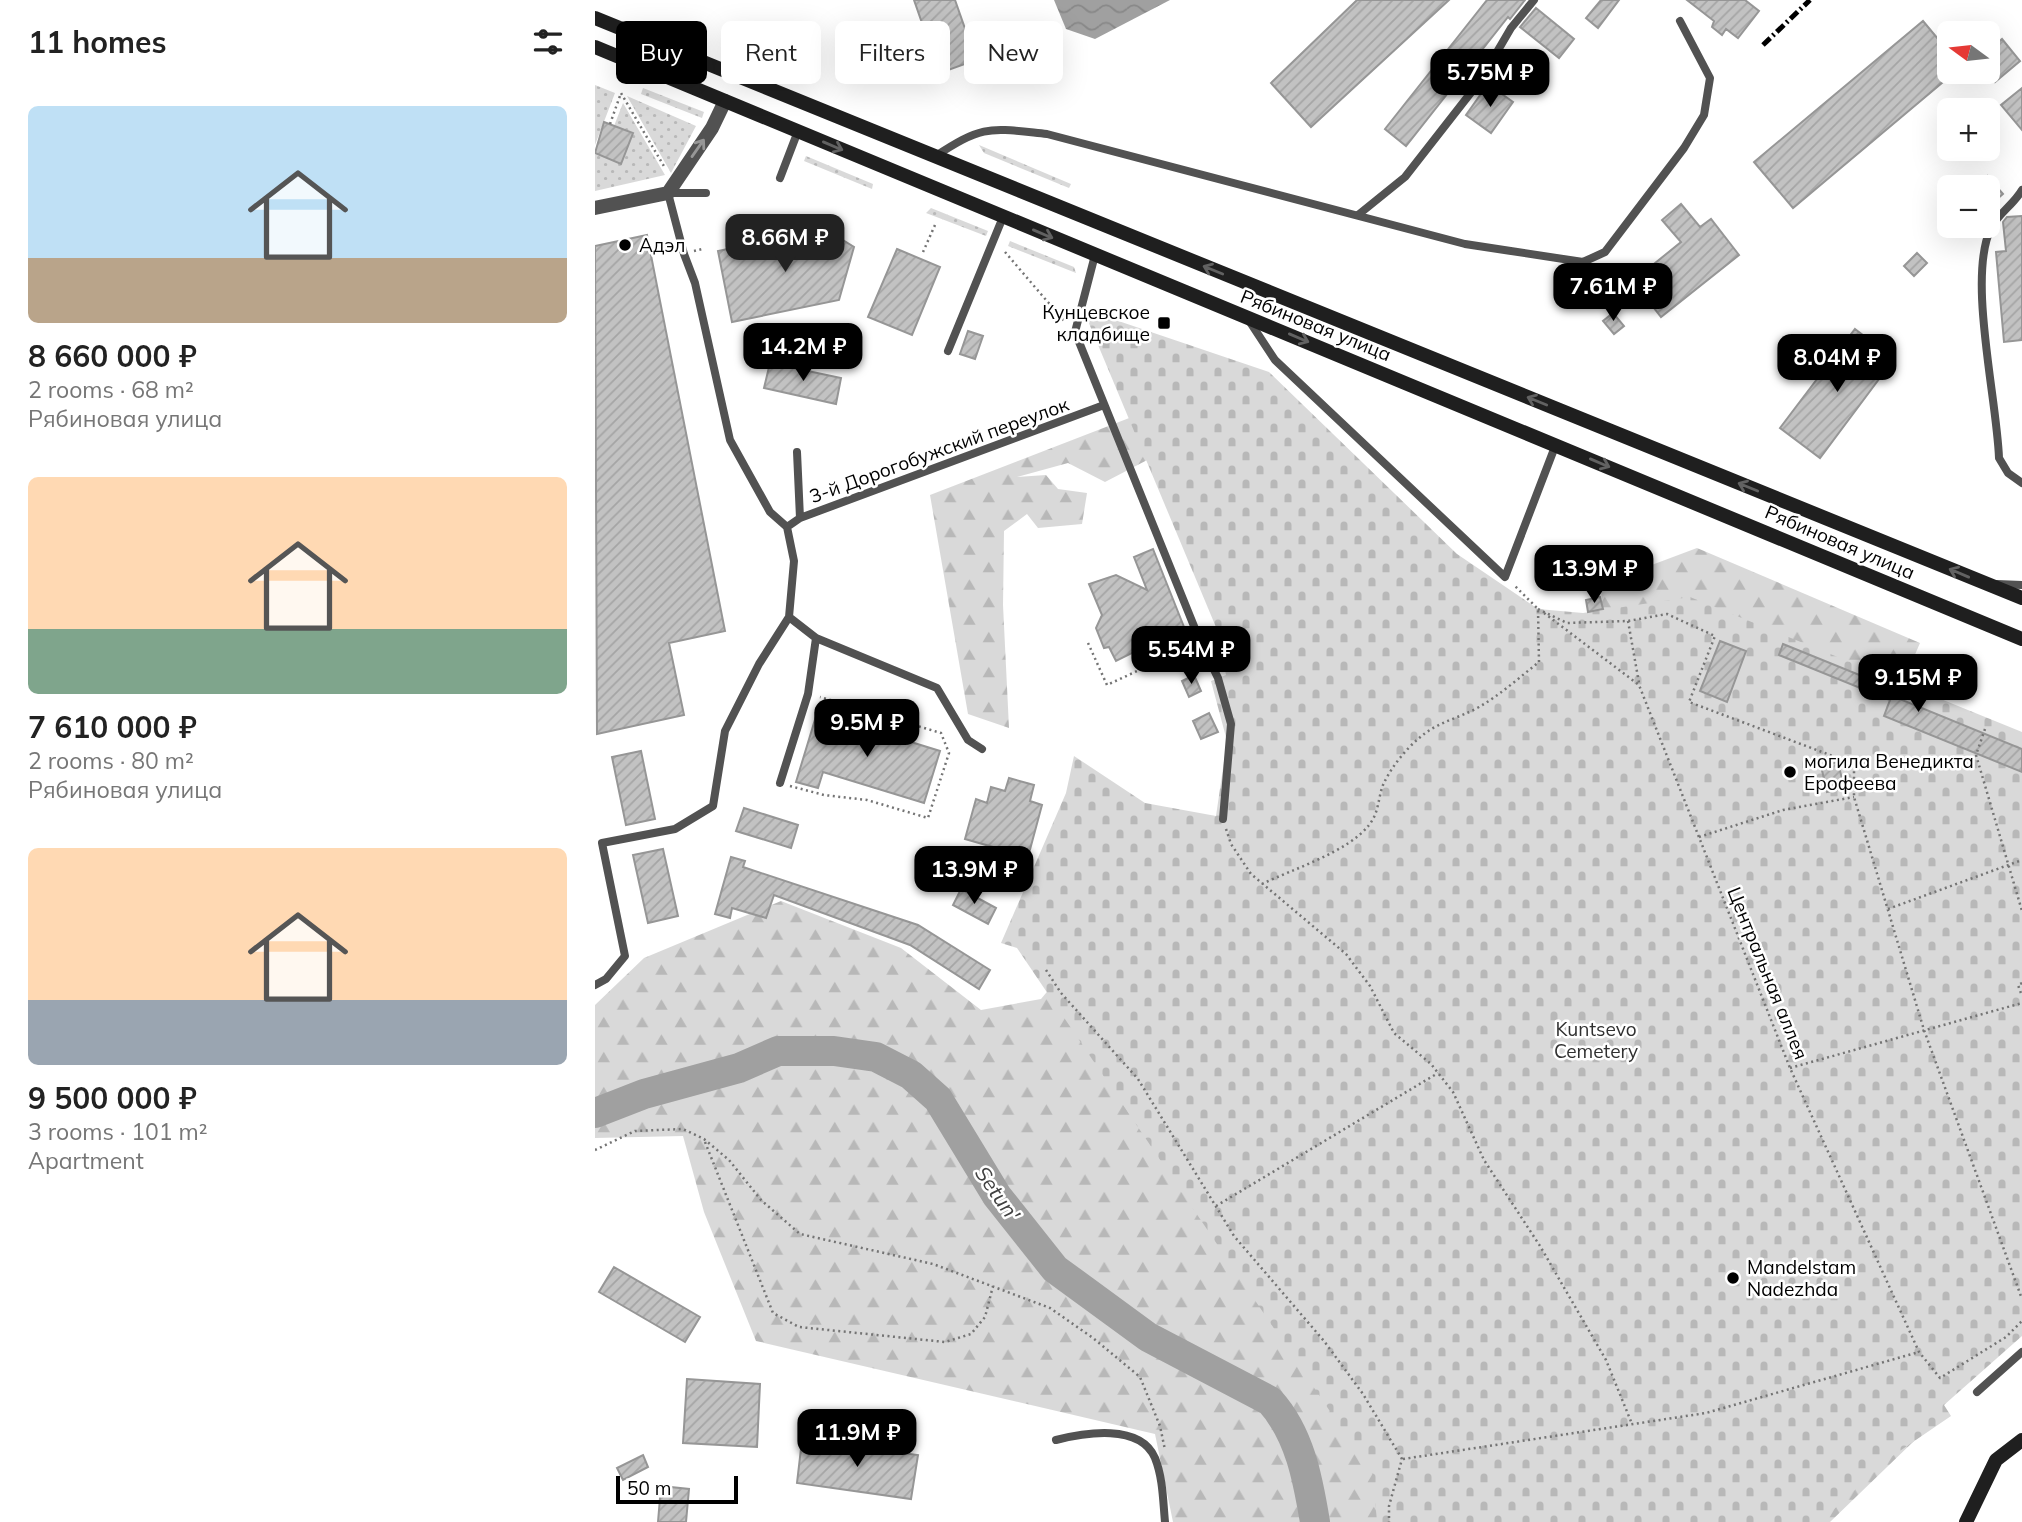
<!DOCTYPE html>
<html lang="en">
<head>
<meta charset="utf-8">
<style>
	:root { --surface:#fff; --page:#f2f2f2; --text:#222; --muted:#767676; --accent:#000 }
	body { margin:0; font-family:Mulish,sans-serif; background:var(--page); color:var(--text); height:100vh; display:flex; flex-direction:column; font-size:26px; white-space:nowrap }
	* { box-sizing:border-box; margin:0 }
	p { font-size:23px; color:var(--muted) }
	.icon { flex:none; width:38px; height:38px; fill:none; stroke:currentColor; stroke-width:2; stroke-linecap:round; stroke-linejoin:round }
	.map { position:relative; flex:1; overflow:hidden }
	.sheet { display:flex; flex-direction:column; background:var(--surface); width:595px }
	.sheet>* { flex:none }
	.top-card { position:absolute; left:21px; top:21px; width:665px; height:63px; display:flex; gap:14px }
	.needle { width:46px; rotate:285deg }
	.controls { position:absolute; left:1342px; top:21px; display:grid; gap:14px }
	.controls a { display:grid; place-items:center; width:63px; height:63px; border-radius:10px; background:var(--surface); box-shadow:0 7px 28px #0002; font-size:35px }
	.scale { position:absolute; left:21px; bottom:18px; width:122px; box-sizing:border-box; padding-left:7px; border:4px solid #000; border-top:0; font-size:19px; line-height:24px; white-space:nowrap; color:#000; -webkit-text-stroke:5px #fff; paint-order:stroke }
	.price { position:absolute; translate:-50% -60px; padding:0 16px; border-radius:14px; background:var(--accent); color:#fff; font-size:23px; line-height:46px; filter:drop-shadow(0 2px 4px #0008) }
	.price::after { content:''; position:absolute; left:50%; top:42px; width:21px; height:16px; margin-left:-10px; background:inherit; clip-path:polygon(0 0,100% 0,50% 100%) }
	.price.active { background:#222; color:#fff }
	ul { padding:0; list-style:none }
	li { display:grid; align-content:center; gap:14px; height:371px; padding:0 28px }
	li span { display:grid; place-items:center; height:217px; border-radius:10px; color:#555 }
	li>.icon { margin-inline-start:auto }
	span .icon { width:126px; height:126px; fill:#fffc; stroke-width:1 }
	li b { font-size:30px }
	h2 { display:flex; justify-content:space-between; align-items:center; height:84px; padding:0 28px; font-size:30px }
	.chip { padding:0 24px; border-radius:10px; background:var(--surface); box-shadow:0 7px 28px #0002; font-size:24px; line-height:63px }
	.chip.active { background:var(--accent); color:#fff }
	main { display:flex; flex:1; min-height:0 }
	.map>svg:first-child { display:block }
	.grass { fill:url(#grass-dots) }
	.forest { fill:url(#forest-firs) }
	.cemetery { fill:url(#cemetery-stones) }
	.water { fill:url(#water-waves) }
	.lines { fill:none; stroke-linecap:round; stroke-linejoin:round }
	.river { stroke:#a0a0a0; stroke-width:30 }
	.building { fill:url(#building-hatch); stroke:#969696; stroke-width:2 }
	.path { stroke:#747474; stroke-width:2.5; stroke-dasharray:2 3.5; stroke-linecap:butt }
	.service { stroke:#525252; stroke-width:8 }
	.minor { stroke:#525252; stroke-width:14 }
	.secondary { stroke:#1f1f1f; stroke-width:14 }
	.rail { stroke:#000; stroke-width:5; stroke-dasharray:10 3.5 2 3.5; stroke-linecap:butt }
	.oneway { stroke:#626262 }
	.oneway2 { stroke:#979797 }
	.poi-dot { fill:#000; stroke:#fff; stroke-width:2.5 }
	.labels { text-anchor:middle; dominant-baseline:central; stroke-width:5; stroke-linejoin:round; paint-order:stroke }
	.poi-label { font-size:19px; fill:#000; stroke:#fff; text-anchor:start }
	.street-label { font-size:19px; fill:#000; stroke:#fff }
	.park-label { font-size:19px; fill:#303030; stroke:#fff }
	.water-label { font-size:21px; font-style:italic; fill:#414141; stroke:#fff }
</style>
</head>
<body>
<main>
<section class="sheet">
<h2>11 homes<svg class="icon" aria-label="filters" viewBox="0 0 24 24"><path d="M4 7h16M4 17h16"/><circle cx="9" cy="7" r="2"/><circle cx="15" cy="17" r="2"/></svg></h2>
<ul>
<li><span style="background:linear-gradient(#bfe0f5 70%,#b9a48a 0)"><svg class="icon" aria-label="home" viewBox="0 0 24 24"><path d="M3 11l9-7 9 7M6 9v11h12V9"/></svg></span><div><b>8 660 000 ₽</b><p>2 rooms · 68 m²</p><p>Рябиновая улица</p></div></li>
<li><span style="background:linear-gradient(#ffd9b3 70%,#7fa58c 0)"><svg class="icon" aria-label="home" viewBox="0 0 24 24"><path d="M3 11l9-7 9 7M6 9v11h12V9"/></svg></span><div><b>7 610 000 ₽</b><p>2 rooms · 80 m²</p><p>Рябиновая улица</p></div></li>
<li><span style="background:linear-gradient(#ffd9b3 70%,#9aa5b1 0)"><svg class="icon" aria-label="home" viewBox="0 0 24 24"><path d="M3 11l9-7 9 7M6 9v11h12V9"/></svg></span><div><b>9 500 000 ₽</b><p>3 rooms · 101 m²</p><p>Apartment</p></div></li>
</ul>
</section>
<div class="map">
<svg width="1427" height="1522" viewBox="0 0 1427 1522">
	<defs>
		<pattern id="grass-dots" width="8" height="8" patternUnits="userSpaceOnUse" patternTransform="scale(1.75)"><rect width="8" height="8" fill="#d9d9d9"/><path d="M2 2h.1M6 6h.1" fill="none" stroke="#b8b8b8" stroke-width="1.8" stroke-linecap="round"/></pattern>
		<pattern id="forest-firs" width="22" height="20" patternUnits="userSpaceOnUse" patternTransform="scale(1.75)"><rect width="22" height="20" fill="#d9d9d9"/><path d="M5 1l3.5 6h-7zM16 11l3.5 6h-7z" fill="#b8b8b8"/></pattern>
		<pattern id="cemetery-stones" width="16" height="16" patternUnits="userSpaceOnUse" patternTransform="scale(1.75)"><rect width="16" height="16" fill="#d9d9d9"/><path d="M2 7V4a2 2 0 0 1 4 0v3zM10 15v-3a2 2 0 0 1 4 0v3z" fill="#b8b8b8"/></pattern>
		<pattern id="water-waves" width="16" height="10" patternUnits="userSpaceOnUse" patternTransform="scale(1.75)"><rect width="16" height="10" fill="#a0a0a0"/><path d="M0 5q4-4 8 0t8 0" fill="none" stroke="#888"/></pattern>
		<pattern id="building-hatch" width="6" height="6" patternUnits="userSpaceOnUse" patternTransform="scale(1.75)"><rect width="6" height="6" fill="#c2c2c2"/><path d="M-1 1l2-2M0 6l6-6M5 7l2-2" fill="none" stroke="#a5a5a5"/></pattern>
	</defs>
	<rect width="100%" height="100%" fill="#fff"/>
	<!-- grass -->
	<path class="grass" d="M0 85 20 93 0 145Z
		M48 88 109 112 107 118 46 94Z
		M32 96 101 126 76 173Z
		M28 103 70 175 0 191V153L25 163 38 133 19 126Z
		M384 145 476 184 474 188 389 153Z
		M211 156 278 184 277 189 209 161Z
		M336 208 393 231 391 236 331 213Z
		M415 241 479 267 481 273 413 246Z"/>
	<!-- forest -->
	<path class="forest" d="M542 415 867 568 967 630 1007 617 1006 584 1102 548 1325 643 1309 680 1320 684 1302 727 1427 1271 1333 1377 1348 1413 1235 1522H578L560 1434 161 1341 109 1212 88 1136 0 1138V1005L49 958 186 901 306 948 386 1010 446 999 456 987 544 806 624 820 645 684 558 457 510 482 473 463 422 477 451 475 463 489 492 493 487 524 443 528 432 514 409 531 408 605 414 728 373 714 335 495Z"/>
	<!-- cemetery -->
	<path class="cemetery" d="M488 309 674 372 862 554 943 609 988 613 1095 597 1427 732V1336L1349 1405 1356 1416 1293 1459 1225 1522H782L778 1475 422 948 406 943 471 793 479 756 550 803 621 816 632 741 616 681 631 675 623 632Z"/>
	<!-- water -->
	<path class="water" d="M459 0H575L500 39 471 29Z"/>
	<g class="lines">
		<!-- river -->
		<path class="river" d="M0 1113 49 1094 144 1068 183 1051H239L281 1057 316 1075 343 1099 402 1196 460 1269 553 1337 675 1401C705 1434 713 1480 720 1522"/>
	</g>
	<!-- building -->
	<path class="building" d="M319 0H360L381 60 320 82 311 58 336 49Z
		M762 0H854L716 127 676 83Z
		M892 0H930L915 19 913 17 811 146 790 129Z
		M1006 0H1024L1003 28 991 18Z
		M1092 0H1150L1164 11 1143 38 1131 29 1127 35 1117 27 1119 21Z
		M941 8 979 39 964 58 925 27Z
		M1328 21 1354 52V77L1198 208 1159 162Z
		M1407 39 1425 61 1400 82 1393 73V51Z
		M893 84 918 102 896 133 871 115Z
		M1427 88V130L1406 105Z
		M9 122 38 133 26 164 0 153Z
		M1393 177 1408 194 1393 207Z
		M1086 204 1105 227 1116 219 1144 255 1066 317 1038 281 1086 242 1067 220Z
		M1427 216V340L1409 342 1401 252 1411 251 1408 222 1412 217Z
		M230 229 259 247 244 300 137 322 123 251Z
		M52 235 130 631 74 643 89 715 2 734 0 246Z
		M302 249 345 267 317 335 273 317Z
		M1322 253 1332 263 1319 276 1309 266Z
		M1018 313 1029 326 1019 334 1008 321Z
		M1260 329 1299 359 1225 458 1185 428Z
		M373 331 388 336 380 359 365 354Z
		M175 363 246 378 241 404 169 388Z
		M558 549 589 627 521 661 514 647 509 648 501 628 507 615 494 584 521 575 552 590 539 557Z
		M1005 597 1008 609 993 612 991 600Z
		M1125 641 1151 651 1132 702 1105 691Z
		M1188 644 1309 693 1307 700 1427 749V772L1289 716 1295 700 1184 655Z
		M599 675 606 691 594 697 587 681Z
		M222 713 345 751 329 803 228 772 223 788 201 782Z
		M614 713 623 732 606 739 598 721Z
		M46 751 60 819 31 825 17 757Z
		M1243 762 1249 788 1232 792 1226 766Z
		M414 778 439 785 435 801 447 805 433 857 370 839 381 799 392 803 396 787 410 791Z
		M149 808 203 825 196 848 141 831Z
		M68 849 83 916 53 923 38 855Z
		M136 857 150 861 148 867 323 925 395 970 384 989 315 945 179 895 171 918 137 908 135 918 120 914Z
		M366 889 401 908 393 924 358 905Z
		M19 1267 105 1317 90 1342 4 1292Z
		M92 1379 165 1384 162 1447 88 1443Z
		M207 1440 323 1455 316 1499 202 1483Z
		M48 1455 53 1467 28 1480 22 1468Z
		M66 1486 94 1489 91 1522H63Z"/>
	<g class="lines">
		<!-- path -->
		<path class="path" d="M15 124 26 93 70 168
			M99 251 107 249
			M328 252 340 225
			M410 252 469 321
			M943 609 972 623 1033 621 1072 614 1120 636 1094 702 1259 764V797L1329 1030 1427 1299
			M949 613 1044 685 1195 1068 1324 1352 1345 1378 1411 1337 1427 1321
			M1033 621 1044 683
			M493 643 512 685 596 646
			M1390 729 1381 755 1427 911
			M195 786 229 795 272 800 333 818 354 753 346 733 225 697
			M631 829 636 844 656 874 751 954 775 986 799 1033 836 1064 858 1092 889 1160 945 1246 1011 1360 1037 1424
			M1104 837 1188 810 1259 797
			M667 884C698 869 753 852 774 825 784 813 783 798 788 785 795 769 810 750 823 739 843 721 863 719 884 707 905 695 925 677 944 662L943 609 919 585
			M1293 909 1427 860
			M451 970 466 993 543 1079 639 1236 729 1341 768 1394 807 1459 794 1506V1522
			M1427 983 1423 985 1427 996
			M1195 1068 1427 1003
			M110 1142 178 1313 204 1327 350 1342 376 1334 390 1317 398 1286
			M0 1150 40 1131 88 1129 109 1139 134 1160 166 1200 205 1234 338 1264 455 1308 498 1338 545 1377 565 1426 570 1450
			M621 1206 843 1073
			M808 1459 1111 1413 1324 1352"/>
		<!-- service -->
		<path class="service" d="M339 157C389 124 394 128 452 134L870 244 988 262 1010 252 1089 148 1109 115 1115 78 1085 21
			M185 178 203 131
			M1427 190C1419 204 1403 214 1396 228 1372 277 1402 399 1404 458L1413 473 1427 483
			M763 215 810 177 885 81 916 28 939 0
			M500 255 480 332 605 641 623 678 636 724 628 819
			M653 319 680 360 910 577 961 444
			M353 351 408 217
			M202 452 205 518
			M192 527 205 518 509 405
			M1402 584 1427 585
			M194 617 221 638 342 688 373 740 387 749
			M185 783 213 694 221 638
			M0 985 11 979 30 956 7 843 80 829 118 806 130 731 164 664 194 617 199 561 192 527 175 512 135 440 100 283 89 254 73 193H111
			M1382 1392 1427 1352
			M461 1440C489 1433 545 1423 560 1458 568 1478 568 1501 570 1522"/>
		<!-- minor -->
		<path class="minor" d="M0 208 73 193 117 128 130 101"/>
		<!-- secondary -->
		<path class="secondary" d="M0 18 1427 598
			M0 47 1427 639
			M1371 1522 1401 1460 1427 1440"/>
		<!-- rail -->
		<path class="rail" d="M1168 45 1215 0"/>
	</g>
	<!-- one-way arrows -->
	<defs><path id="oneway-shaft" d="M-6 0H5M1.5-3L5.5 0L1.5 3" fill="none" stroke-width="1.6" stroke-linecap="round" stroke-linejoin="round" transform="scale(1.75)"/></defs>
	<g class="oneway">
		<use href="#oneway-shaft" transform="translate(238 146) rotate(23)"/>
		<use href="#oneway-shaft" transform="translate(448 234) rotate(23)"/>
		<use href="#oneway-shaft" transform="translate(618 270) rotate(-158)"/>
		<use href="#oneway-shaft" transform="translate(704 338) rotate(23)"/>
		<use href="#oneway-shaft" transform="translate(942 401) rotate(-158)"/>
		<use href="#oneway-shaft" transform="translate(1005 463) rotate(23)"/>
		<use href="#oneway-shaft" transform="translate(1153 487) rotate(-158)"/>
		<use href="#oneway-shaft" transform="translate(1364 573) rotate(-157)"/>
	</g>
	<use class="oneway2" href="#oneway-shaft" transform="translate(103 148) rotate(-55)"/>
	<!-- markers -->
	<g class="poi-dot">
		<circle cx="30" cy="245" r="7"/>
		<rect x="562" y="316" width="14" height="14" rx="3.5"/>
		<circle cx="1195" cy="772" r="7"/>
		<circle cx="1138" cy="1278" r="7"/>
	</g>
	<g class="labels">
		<!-- poi labels -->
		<g class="poi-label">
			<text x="44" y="245">Адэл</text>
			<text x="555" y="312" text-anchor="end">Кунцевское<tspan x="555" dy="22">кладбище</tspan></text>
			<text x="1209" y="761">могила Венедикта<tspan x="1209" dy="22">Ерофеева</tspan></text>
			<text x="1152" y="1267">Mandelstam<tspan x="1152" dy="22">Nadezhda</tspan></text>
		</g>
		<!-- street labels -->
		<g class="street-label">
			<text transform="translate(721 325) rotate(22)">Рябиновая улица</text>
			<text transform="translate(344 450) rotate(-20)">3-й Дорогобужский переулок</text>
			<text transform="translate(1245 542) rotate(23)">Рябиновая улица</text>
			<text transform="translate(1173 973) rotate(68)">Центральная аллея</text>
		</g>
		<!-- park labels -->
		<g class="park-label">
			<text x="1001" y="1029">Kuntsevo<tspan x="1001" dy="22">Cemetery</tspan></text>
		</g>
		<!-- water labels -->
		<g class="water-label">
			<text transform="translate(403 1193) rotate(55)">Setun'</text>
		</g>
	</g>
</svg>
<div class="controls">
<a><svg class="needle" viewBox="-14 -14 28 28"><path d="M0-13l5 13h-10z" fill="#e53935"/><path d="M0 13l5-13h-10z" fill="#767676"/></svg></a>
<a>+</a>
<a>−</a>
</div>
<div class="scale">50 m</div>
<b class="price" style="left:895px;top:109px">5.75M ₽</b>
<b class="price active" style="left:190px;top:274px">8.66M ₽</b>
<b class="price" style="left:1018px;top:323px">7.61M ₽</b>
<b class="price" style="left:208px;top:383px">14.2M ₽</b>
<b class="price" style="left:1242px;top:394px">8.04M ₽</b>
<b class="price" style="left:999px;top:605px">13.9M ₽</b>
<b class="price" style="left:596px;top:686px">5.54M ₽</b>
<b class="price" style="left:1323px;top:714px">9.15M ₽</b>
<b class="price" style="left:272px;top:759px">9.5M ₽</b>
<b class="price" style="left:379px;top:906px">13.9M ₽</b>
<b class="price" style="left:262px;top:1469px">11.9M ₽</b>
<div class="top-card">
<a class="chip active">Buy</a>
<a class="chip">Rent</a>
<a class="chip">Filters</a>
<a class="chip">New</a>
</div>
</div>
</main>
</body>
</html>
